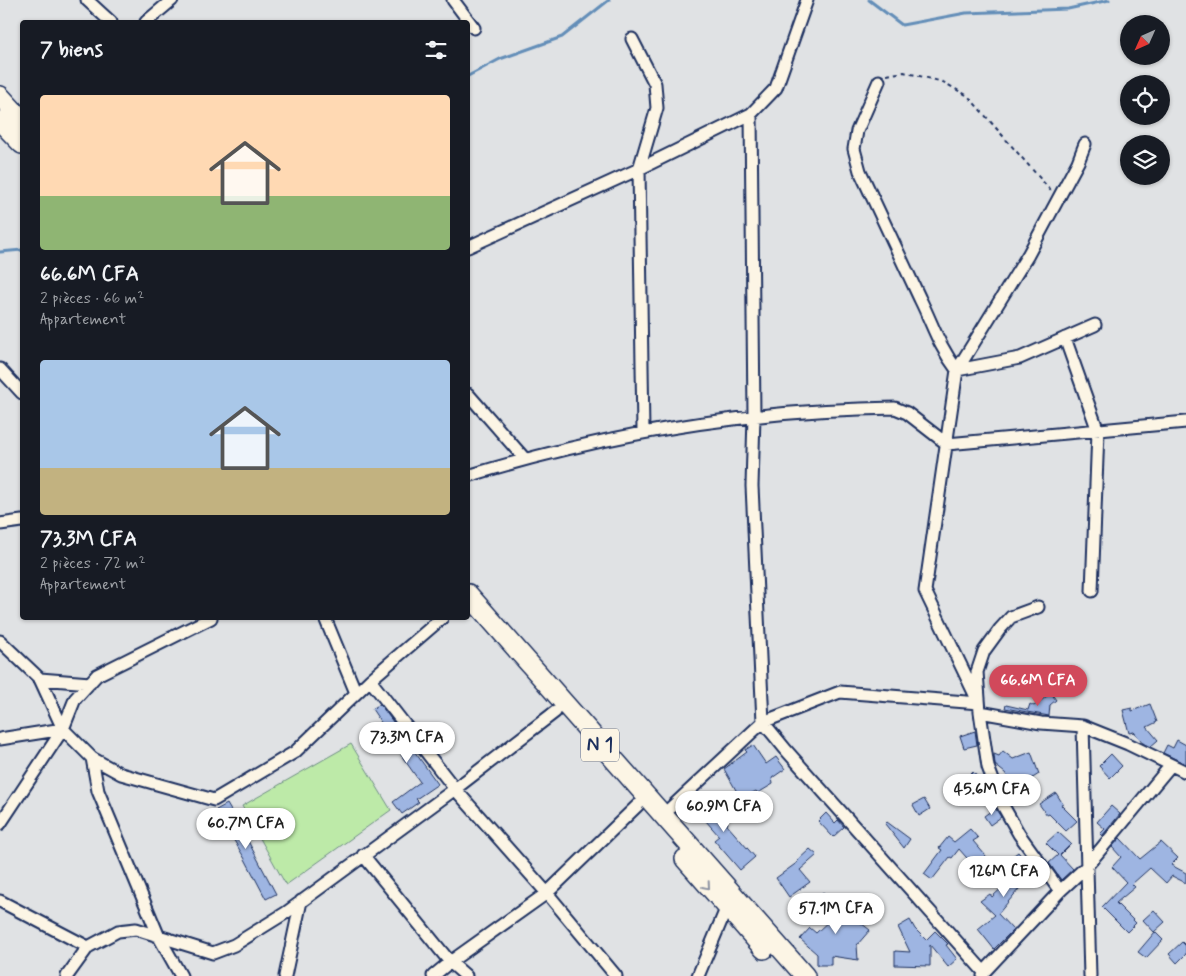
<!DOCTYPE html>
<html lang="fr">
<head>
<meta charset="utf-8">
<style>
	:root { --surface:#171b24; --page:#242831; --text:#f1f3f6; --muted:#9ea1a6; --accent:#d1495b }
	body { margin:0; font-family:Mynerve,sans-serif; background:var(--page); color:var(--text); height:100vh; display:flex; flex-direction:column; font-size:19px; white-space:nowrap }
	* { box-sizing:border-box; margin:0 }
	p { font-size:16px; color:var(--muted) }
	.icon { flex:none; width:28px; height:28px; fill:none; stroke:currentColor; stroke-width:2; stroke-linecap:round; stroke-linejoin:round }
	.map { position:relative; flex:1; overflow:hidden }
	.side { position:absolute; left:20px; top:20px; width:450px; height:600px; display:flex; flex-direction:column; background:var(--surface); border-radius:5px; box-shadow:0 1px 4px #0004 }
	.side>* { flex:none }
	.needle { width:32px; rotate:225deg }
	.tools { position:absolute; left:1120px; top:15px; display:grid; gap:10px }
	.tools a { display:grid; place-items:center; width:50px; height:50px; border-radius:50%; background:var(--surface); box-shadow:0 1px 4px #0004; font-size:25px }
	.price { position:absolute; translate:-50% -42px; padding:0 11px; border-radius:18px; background:#fff; color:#222; font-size:16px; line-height:32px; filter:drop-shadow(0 1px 2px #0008) }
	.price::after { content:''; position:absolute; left:50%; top:30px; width:15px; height:11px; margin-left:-8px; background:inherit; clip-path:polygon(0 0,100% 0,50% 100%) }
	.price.current { background:var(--accent); color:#fff }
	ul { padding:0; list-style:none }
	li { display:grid; align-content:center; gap:10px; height:265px; padding:0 20px }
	li span { display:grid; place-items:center; height:155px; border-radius:5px; color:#555 }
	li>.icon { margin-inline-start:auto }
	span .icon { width:90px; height:90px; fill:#fffc; stroke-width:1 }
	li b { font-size:21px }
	h2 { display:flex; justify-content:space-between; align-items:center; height:60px; padding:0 20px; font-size:21px }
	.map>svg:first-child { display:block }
	.green { fill:#bdeaa8; stroke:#6c8c83 }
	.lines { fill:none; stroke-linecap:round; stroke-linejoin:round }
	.stream { stroke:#648eb8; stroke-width:3 }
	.building { fill:#9eb5e2; stroke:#1b2f5e }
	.minor-casing { stroke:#1b2f5e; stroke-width:15 }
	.trunk-casing { stroke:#1b2f5e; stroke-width:22 }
	.path { stroke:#1b2f5e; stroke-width:2; stroke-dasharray:4 4; stroke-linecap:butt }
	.minor { stroke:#fcf5e5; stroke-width:11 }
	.trunk { stroke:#fcf5e5; stroke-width:19 }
	.oneway { stroke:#8c92a2 }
	.labels { text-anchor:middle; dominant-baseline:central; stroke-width:4; stroke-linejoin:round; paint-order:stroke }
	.shield { fill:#fcf5e5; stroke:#5e6a86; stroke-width:1 }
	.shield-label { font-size:19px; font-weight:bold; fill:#1b2f5e }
</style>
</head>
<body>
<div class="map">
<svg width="1186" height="976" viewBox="0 0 1186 976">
	<rect width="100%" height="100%" fill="#e0e2e4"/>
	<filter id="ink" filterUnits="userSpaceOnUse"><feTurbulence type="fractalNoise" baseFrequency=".02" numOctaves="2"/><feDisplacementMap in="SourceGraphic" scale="10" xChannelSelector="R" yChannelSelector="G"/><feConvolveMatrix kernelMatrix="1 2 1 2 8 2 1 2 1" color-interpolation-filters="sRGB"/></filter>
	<g filter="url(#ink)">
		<!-- green -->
		<path class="green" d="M351 744 391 810 286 885 242 806Z"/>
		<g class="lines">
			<!-- stream -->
			<path class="stream" d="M869 0 902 25 966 13 1068 9 1109 0
				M468 76 500 59 562 37 609 0
				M0 252 22 250"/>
		</g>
		<!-- building -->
		<path class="building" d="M1051 693 1056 700 1050 705 1049 716 1005 708 1006 705 1028 710 1030 704 1034 706Z
			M380 704 438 784 416 799 419 802 402 814 393 802 420 782 401 755 402 754 372 709Z
			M1150 704 1157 722 1147 727 1158 740 1150 747 1144 744 1134 732 1129 733 1123 710 1132 708V711Z
			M975 731 977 745 964 748 960 736Z
			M1177 740 1186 745V764L1163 753 1167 745 1173 748Z
			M753 745 766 764 776 757 785 769 772 778 773 784 758 793 756 791 741 799 724 769 747 752 745 750Z
			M1003 751 1013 759 1031 752 1039 774 1015 789 1005 773 995 765 994 754 999 756Z
			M1111 754 1122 766 1110 778 1099 766Z
			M973 772 981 781 969 793 962 783Z
			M1056 793 1063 804 1061 805 1077 821 1066 831 1049 814 1047 815 1039 804Z
			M704 794 728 823 727 825 755 857 740 870 714 840 719 836 692 805Z
			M924 799 930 809 919 816 913 805Z
			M227 804 249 841H248L276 894 266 899 245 859 216 810Z
			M1111 806 1120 814 1102 836 1100 834 1105 829 1097 822Z
			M995 808 1001 817 990 825 984 816Z
			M826 813 835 823 838 820 844 827 833 837 818 821Z
			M887 822 910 839 904 848 885 824Z
			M970 829 978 838 973 841 992 863 980 873 959 849 952 858 950 857 932 880 924 874 942 850 939 848 948 837 954 842Z
			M1058 832 1071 844 1060 855 1073 869 1061 880 1049 863 1058 855 1046 843Z
			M1120 838 1140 859 1161 842 1178 858 1171 865 1186 873V883L1172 876 1166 883 1150 868 1132 884 1135 887 1116 903 1136 923 1127 932 1102 907 1126 882 1112 867 1121 857 1112 847Z
			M810 849 817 855 800 870 810 882 789 897 776 878 798 862 797 861Z
			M1018 852 1033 869 1020 880 1024 883 998 914 1013 930 994 949 978 929 995 915 980 901 990 894 992 897 1007 883 994 870Z
			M823 892 838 908 839 906 870 930 857 945 858 960 831 956V965H817V954L800 939 810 928 816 933 833 917 816 900Z
			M1154 910 1165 922 1154 932 1143 920Z
			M910 920 915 929 926 940 935 931 948 944 946 945 957 959 948 967 930 945V966L895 965V951L910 952 898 927Z
			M1155 932 1163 940 1146 958 1138 952Z
			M1182 942 1186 946V954L1177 963 1169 954Z"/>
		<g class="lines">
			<defs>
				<path id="minor" d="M87 0 111 22
					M453 0 474 28
					M146 22 172 0
					M879 81 857 131 854 149 860 171C880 213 900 256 920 299 933 325 938 345 957 370L1020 358 1095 325
					M751 114 754 416 752 486 763 722 786 750 984 972 983 976
					M468 247 639 169 657 108 655 84 632 39
					M1065 338 1098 431 1092 591
					M0 369 22 393
					M468 394 524 458
					M643 431 639 169 751 114 776 88 807 0
					M468 476C607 433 749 410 895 408L907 413 947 444 1186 422
					M0 524 22 521
					M1038 607 1011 617 1000 629 984 651 977 672 980 712 988 767 1002 804 1019 834 1060 891
					M325 618 356 693
					M0 641 40 679 63 729 92 758 121 774 214 800 295 752 370 680 442 618
					M40 679 90 683
					M370 680 455 789 547 893 616 976
					M979 703 925 591 957 370 1028 255 1078 162 1085 144
					M980 712 1041 723 1083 726 1128 744 1186 772
					M1083 726 1090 976
					M0 739 63 729
					M92 758 98 791 159 937 181 976
					M663 815 763 722 840 692 979 703
					M0 824 63 729 75 699 97 675 211 618
					M363 855 450 962 466 976
					M0 901 88 947
					M984 972 1060 891 1086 867 1171 765
					M67 976 88 947 118 931 136 929 213 953 234 945 287 912 455 789 555 712
					M285 976 301 901
					M433 976 450 962 547 893 638 805
					M698 976 729 902"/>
				<path id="trunk" d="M0 96 22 120
					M0 121 22 144
					M468 594 805 976
					M685 859 764 949"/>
			</defs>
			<!-- minor casing -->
			<use href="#minor" class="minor-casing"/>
			<!-- trunk casing -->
			<use href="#trunk" class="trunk-casing"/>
			<!-- path -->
			<path class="path" d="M887 75 904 72 943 82 968 96 1051 191"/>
			<!-- minor -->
			<use href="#minor" class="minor"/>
			<!-- trunk -->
			<use href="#trunk" class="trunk"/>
		</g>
		<!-- one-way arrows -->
		<defs><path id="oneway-chevron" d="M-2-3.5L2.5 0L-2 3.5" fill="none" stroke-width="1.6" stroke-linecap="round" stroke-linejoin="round" transform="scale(1.25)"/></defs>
		<use class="oneway" href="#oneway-chevron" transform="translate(707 886) rotate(49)"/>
	</g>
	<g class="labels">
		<!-- shield labels -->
		<rect class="shield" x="581" y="728.5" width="38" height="33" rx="4"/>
		<g class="shield-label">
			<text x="600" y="745">N 1</text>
		</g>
	</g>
</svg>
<div class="tools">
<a><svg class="needle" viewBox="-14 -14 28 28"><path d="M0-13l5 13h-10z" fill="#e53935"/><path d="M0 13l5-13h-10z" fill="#9ea1a6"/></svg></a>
<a><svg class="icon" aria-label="locate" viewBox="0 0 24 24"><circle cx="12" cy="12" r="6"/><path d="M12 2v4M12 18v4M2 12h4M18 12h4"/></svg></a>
<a><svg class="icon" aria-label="layers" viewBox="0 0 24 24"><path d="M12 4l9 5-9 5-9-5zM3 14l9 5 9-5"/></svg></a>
</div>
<b class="price current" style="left:1038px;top:707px">66.6M CFA</b>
<b class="price" style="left:407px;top:764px">73.3M CFA</b>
<b class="price" style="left:992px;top:816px">45.6M CFA</b>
<b class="price" style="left:724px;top:833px">60.9M CFA</b>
<b class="price" style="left:246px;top:850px">60.7M CFA</b>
<b class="price" style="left:1004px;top:898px">126M CFA</b>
<b class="price" style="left:836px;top:935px">57.1M CFA</b>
<section class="side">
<h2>7 biens<svg class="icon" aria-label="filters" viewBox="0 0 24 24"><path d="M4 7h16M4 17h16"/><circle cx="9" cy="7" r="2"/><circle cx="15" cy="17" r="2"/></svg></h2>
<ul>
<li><span style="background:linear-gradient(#ffd9b3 65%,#8fb573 0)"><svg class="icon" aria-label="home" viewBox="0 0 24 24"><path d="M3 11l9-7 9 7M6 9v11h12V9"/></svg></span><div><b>66.6M CFA</b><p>2 pièces · 66 m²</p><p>Appartement</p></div></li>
<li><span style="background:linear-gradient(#a9c7e8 70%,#c2b280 0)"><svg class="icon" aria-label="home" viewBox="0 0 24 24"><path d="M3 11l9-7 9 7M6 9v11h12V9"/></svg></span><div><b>73.3M CFA</b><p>2 pièces · 72 m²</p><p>Appartement</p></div></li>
</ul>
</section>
</div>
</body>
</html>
